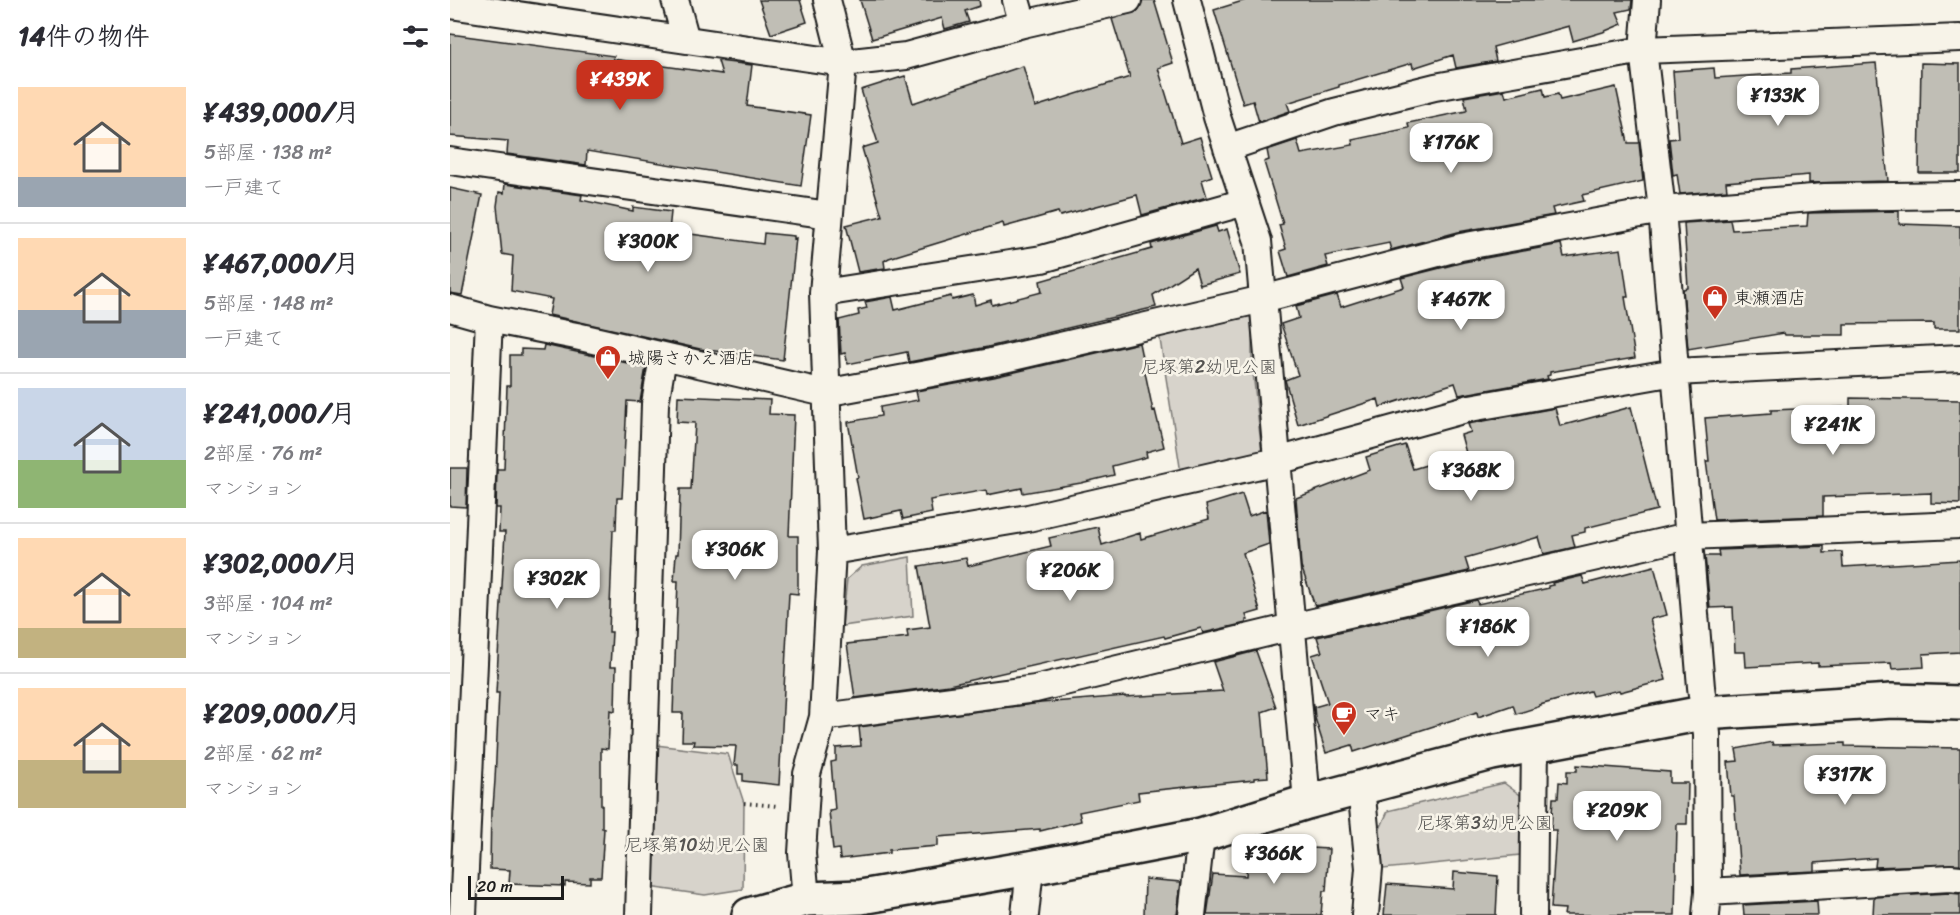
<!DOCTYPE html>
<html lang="ja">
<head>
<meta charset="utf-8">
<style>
	:root { --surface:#fff; --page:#f2f2f3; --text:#2b2b33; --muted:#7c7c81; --line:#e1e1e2; --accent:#c8321e }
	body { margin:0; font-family:Sriracha,"Klee One",sans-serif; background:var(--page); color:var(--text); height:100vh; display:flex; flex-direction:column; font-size:22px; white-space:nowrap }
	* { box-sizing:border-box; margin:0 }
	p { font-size:20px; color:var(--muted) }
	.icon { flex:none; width:33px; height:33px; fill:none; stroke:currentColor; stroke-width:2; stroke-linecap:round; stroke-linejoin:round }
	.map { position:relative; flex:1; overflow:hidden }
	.details { display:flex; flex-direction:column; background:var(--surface); width:450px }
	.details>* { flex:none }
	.scale { position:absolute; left:18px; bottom:15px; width:96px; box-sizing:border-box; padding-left:6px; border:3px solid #1c1c1c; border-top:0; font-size:16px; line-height:21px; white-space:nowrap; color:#1c1c1c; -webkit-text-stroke:4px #f7f3e8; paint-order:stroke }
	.price { position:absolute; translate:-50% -51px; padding:0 14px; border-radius:12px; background:#fff; color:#222; font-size:20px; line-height:39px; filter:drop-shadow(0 2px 3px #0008) }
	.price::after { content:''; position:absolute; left:50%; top:36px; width:18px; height:14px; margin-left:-9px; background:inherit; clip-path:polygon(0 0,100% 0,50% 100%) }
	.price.selected { background:var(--accent); color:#fff }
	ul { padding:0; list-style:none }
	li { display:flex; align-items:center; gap:18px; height:150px; padding:0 18px }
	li+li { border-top:2px solid var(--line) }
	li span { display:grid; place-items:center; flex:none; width:168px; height:120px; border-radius:0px; color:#555 }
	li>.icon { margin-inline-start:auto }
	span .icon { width:72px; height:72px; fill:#fffc; stroke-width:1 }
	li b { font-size:26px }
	h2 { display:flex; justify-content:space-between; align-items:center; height:72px; padding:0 18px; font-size:26px }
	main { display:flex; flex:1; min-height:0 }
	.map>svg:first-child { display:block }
	.green { fill:#d7d3cb; stroke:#7a7874; stroke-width:1.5 }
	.building { fill:#c0beb5; stroke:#1c1c1c; stroke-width:1.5 }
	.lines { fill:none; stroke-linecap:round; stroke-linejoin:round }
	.street-casing { stroke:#1c1c1c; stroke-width:30 }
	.secondary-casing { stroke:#1c1c1c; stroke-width:38 }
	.path { stroke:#1c1c1c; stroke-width:4; stroke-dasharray:1.5 4.5; stroke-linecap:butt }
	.street { stroke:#f7f3e8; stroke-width:26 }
	.secondary { stroke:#f7f3e8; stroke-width:33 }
	.labels { text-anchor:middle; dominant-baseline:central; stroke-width:5; stroke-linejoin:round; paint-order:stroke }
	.poi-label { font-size:18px; fill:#1c1c1c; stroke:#f7f3e8; text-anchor:start }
	.park-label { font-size:18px; fill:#545351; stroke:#f7f3e8 }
</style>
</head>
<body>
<main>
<section class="details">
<h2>14件の物件<svg class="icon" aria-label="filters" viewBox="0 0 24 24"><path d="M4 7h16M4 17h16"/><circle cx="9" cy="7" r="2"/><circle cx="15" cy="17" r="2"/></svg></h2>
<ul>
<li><span style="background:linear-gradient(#ffd9b3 75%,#9aa5b1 0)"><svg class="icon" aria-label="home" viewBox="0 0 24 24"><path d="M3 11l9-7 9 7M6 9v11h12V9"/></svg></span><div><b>¥439,000/月</b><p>5部屋 · 138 m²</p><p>一戸建て</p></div></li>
<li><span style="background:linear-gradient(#ffd9b3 60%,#9aa5b1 0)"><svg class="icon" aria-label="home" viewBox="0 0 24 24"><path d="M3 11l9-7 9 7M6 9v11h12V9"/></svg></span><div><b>¥467,000/月</b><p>5部屋 · 148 m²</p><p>一戸建て</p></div></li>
<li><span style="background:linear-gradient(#c9d6e8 60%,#8fb573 0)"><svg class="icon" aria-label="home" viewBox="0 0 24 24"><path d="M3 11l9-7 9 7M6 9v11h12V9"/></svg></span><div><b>¥241,000/月</b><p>2部屋 · 76 m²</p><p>マンション</p></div></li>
<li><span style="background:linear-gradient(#ffd9b3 75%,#c2b280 0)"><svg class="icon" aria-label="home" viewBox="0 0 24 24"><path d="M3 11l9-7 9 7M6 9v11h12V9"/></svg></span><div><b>¥302,000/月</b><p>3部屋 · 104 m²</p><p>マンション</p></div></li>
<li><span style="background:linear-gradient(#ffd9b3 60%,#c2b280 0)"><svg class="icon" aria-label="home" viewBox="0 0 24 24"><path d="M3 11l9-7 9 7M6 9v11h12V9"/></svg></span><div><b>¥209,000/月</b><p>2部屋 · 62 m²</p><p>マンション</p></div></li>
</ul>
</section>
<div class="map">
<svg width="1510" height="915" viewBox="0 0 1510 915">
	<rect width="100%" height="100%" fill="#f7f3e8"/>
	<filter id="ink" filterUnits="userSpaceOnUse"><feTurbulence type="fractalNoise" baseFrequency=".0167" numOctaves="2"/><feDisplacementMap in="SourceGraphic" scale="12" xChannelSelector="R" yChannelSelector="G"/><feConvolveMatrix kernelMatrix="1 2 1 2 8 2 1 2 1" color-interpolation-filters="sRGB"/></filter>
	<g filter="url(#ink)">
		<!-- green -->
		<path class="green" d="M802 311V363L812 454 731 473 709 333Z
			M460 557 463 616 392 626 397 579 412 566Z
			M206 745 278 754 294 803 293 889 255 895 199 887Z
			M1054 783 1073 797 1070 855 933 869 930 829 938 811Z"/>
		<!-- building -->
		<path class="building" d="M309 0H350L357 22 321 34Z
			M410 0H529L530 6 515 11 519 22 495 29 492 18 422 39Z
			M693 0H704L723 63 708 68 731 143 750 137 762 176 752 180 757 197 692 215 687 195 610 216 608 212 554 227 553 223 439 258 434 261 435 268 408 272 396 225 432 216 412 148 428 143 411 90 455 76 463 103 573 66 585 107 680 77 662 19 688 11Z
			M796 0H1182L1181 9 1167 12 1172 24 1153 32 1123 41 1119 26 1043 47 1046 61 1006 68 1003 55 963 68 962 63 889 85V87L837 103 840 111 809 122 803 101 793 104 764 10Z
			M0 34 164 56 163 59 272 74 268 61 302 65 297 106 361 115 351 186 137 151 136 165 57 154 58 141 0 136Z
			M1426 63 1438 181 1359 183V175L1276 182 1277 190 1230 194 1227 174 1223 175 1219 139 1228 138 1223 71 1264 68 1265 78 1341 73V69Z
			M1471 63 1510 64V173H1469Z
			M1166 87 1178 143H1189L1193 181 1132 195 1134 201 1102 208 1104 215 1008 232 941 250 939 243 875 256 878 266 838 277 830 251 836 249 829 225 833 224 814 162 819 160 817 150 847 140 851 154 903 145 902 140 959 128 958 123 1016 111 1017 110 1014 97 1054 90 1056 97 1093 88 1095 97 1108 94 1110 100Z
			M55 184 132 195 131 200 183 211V207L221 212 219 231 313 244 314 233 344 236V239L346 238 333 360 250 349 99 315 102 299 61 291 63 256 52 254 47 206 49 192 54 193Z
			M0 188 32 195 12 295 0 293Z
			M1449 211V224L1510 226V329H1484V323L1394 324V335H1335L1334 333 1238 349 1233 289 1238 288 1234 223 1280 220 1282 230 1357 226 1358 213Z
			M766 226 768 232 777 229 790 274 750 285 745 268 703 295 706 307 538 347 459 362 457 352 398 364 395 353 391 354 389 320 409 315 408 310 417 308 415 302 442 297 445 310 501 296 502 300 523 295 525 305 541 300 542 305 592 292 590 281 702 249 701 244Z
			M1111 244 1114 257 1171 249 1178 297H1175L1185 358 1100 372V375L1097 376 1098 379 1009 395 1005 383 930 407 928 399 848 425 835 380 848 375 831 324 849 318 846 306 887 295 891 307 954 287 951 278 1014 262Z
			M689 343 703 411 705 410 714 447 696 452 697 457 662 466 664 475 631 483 573 493 572 488 537 495 536 490 480 500 482 513 453 519 451 511 414 519 406 478 408 477 398 422 431 416 430 407 468 400 466 391 544 377Z
			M94 345 196 367 190 402 177 401 172 498H167L166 530H163L159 632H162L160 667H166L165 711 160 710 158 749 151 748V805H152V828H154L151 877H140V883L115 882V886L59 884 60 870 40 869 41 808H43L45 780 49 693H46L55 532H49L50 508H46L47 469H54L57 386H60V355H71V349L93 350Z
			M228 396 320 400 319 414 344 415 339 536H348V594L339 593 329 785 293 781V774H288V765H284L286 746 243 745 244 741H232L233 713H223L228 581H224L226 554H228L230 489H241L245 423 227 422Z
			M1400 398 1510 400V504L1481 503V493L1373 497V516L1264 520 1256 461H1259L1255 418 1321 413V410L1400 407Z
			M1181 407 1207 510 1135 528V532L1122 535 1125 547 1094 554 1089 537 1015 558 1019 571 865 606 851 566 846 498 920 470 916 457 955 445 963 469 1016 453 1011 435 1021 432 1018 424 1023 423 1105 408 1110 426Z
			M0 468H17L16 507 0 506Z
			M792 494 799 516 816 510 819 544 793 553 810 611 796 615 798 620H796V623L753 633 751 628 715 638 714 636 499 685 405 698 397 644 458 637 457 630 480 627 469 566 516 558 518 566 601 546 599 538 648 527 652 545 690 533 691 539 759 519 756 505Z
			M1374 546V553L1392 552 1393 567 1510 560V652L1473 654 1474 667 1442 669 1441 663 1368 666V663L1296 667 1295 652H1285L1283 607 1260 608 1255 556H1269L1268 550Z
			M1204 566 1217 615 1200 619 1216 680 1170 692 1169 690 1142 696 1140 691 1090 705 1091 706 1066 714 1063 705 1028 717 1027 712 904 752 902 745 876 753 865 718 864 707 878 703 862 655 872 652 867 637 1026 600 1028 604 1099 588 1098 586 1103 585 1102 583 1132 576 1135 584Z
			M806 651 826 707 812 712 818 777 804 778V780L688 792 689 800 629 812 631 821 590 831V829L488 837V846L439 850V853L390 859 389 849 383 850 379 811 385 810 381 762 386 761V748L411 746 409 727 591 703 675 696V697L773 691 763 662Z
			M1322 742 1323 745 1395 743V746L1510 748V864L1425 867 1426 858 1365 863V871L1290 875 1284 796H1281L1278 762 1288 761 1286 749Z
			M1127 765 1220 772V783H1238L1237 824H1227L1225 915H1114L1115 909 1101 908 1106 830H1101L1103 798H1108L1109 782 1117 783V771H1127Z
			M841 847 879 849 876 891H873L871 915H757L763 874 796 876 797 853 841 855Z
			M1004 872 1048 876 1046 915H934L937 884 1003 889Z
			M695 879 731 882 727 915H694Z
			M1500 893 1510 894V915H1423L1424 897Z
			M1367 901 1368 915H1294L1293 905Z"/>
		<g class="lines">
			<defs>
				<path id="street" d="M225 0 236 40
					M566 0 573 24
					M737 0 767 117 808 241 857 802
					M1197 0 1193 50 1212 210 1251 687 1257 734 1258 892 1256 915
					M0 5 393 63 456 56 573 24 678 0
					M777 148 884 112 985 87 1193 50 1510 38
					M0 161 379 215
					M373 293 592 259 795 202
					M0 308 39 319 126 336 375 393 541 362 813 299 1011 247 1212 210 1375 197 1510 195
					M382 551 578 518 827 461 1020 408 1225 372 1510 358
					M373 717 585 689 842 627 1238 536 1510 525
					M911 787 919 868 915 915
					M1258 892 1500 878 1510 879
					M356 899 352 853 357 774 373 717 382 551 373 293 393 63 377 0
					M13 915 39 319
					M189 915 205 404 213 357
					M575 915 580 868
					M742 915 751 835
					M1083 915 1085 744"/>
				<path id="secondary" d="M299 915 356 899 411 897 580 868 751 835 857 802 1042 753 1253 713 1442 701 1510 703"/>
			</defs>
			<!-- street casing -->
			<use href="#street" class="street-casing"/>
			<!-- secondary casing -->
			<use href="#secondary" class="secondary-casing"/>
			<!-- path -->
			<path class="path" d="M294 803 327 806"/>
			<!-- street -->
			<use href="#street" class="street"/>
			<!-- secondary -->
			<use href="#secondary" class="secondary"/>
		</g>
	</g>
	<!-- icons -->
	<defs>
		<symbol id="shop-pin" viewBox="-11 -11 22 30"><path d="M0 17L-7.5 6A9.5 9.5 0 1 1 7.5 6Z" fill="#c8321e" stroke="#f7f3e8"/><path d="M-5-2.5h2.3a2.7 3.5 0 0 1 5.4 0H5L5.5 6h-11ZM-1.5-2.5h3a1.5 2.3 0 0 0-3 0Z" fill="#fff"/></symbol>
		<symbol id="cafe-pin" viewBox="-11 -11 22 30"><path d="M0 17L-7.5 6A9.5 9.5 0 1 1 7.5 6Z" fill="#c8321e" stroke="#f7f3e8"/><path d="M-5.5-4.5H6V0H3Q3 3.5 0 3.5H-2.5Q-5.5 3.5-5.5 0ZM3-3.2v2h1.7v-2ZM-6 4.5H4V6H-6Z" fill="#fff"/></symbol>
	</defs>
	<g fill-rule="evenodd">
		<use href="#shop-pin" x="1250" y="283" width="30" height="40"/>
		<use href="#shop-pin" x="143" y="343" width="30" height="40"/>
		<use href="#cafe-pin" x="879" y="699" width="30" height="40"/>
	</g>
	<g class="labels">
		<!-- poi labels -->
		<g class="poi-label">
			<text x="1284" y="298">東瀬酒店</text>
			<text x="178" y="358">城陽さかえ酒店</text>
			<text x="914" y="714">マキ</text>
		</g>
		<!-- park labels -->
		<g class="park-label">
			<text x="759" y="367">尼塚第2幼児公園</text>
			<text x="1035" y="823">尼塚第3幼児公園</text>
			<text x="247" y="845">尼塚第10幼児公園</text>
		</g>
	</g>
</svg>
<div class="scale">20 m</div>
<b class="price selected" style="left:170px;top:111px">¥439K</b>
<b class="price" style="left:1328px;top:127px">¥133K</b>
<b class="price" style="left:1001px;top:174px">¥176K</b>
<b class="price" style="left:198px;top:273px">¥300K</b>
<b class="price" style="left:1011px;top:331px">¥467K</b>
<b class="price" style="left:1383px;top:456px">¥241K</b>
<b class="price" style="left:1021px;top:502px">¥368K</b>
<b class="price" style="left:285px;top:581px">¥306K</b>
<b class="price" style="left:620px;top:602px">¥206K</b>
<b class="price" style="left:107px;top:610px">¥302K</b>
<b class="price" style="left:1038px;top:658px">¥186K</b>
<b class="price" style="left:1395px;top:806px">¥317K</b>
<b class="price" style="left:1167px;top:842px">¥209K</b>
<b class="price" style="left:824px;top:885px">¥366K</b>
</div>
</main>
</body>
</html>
